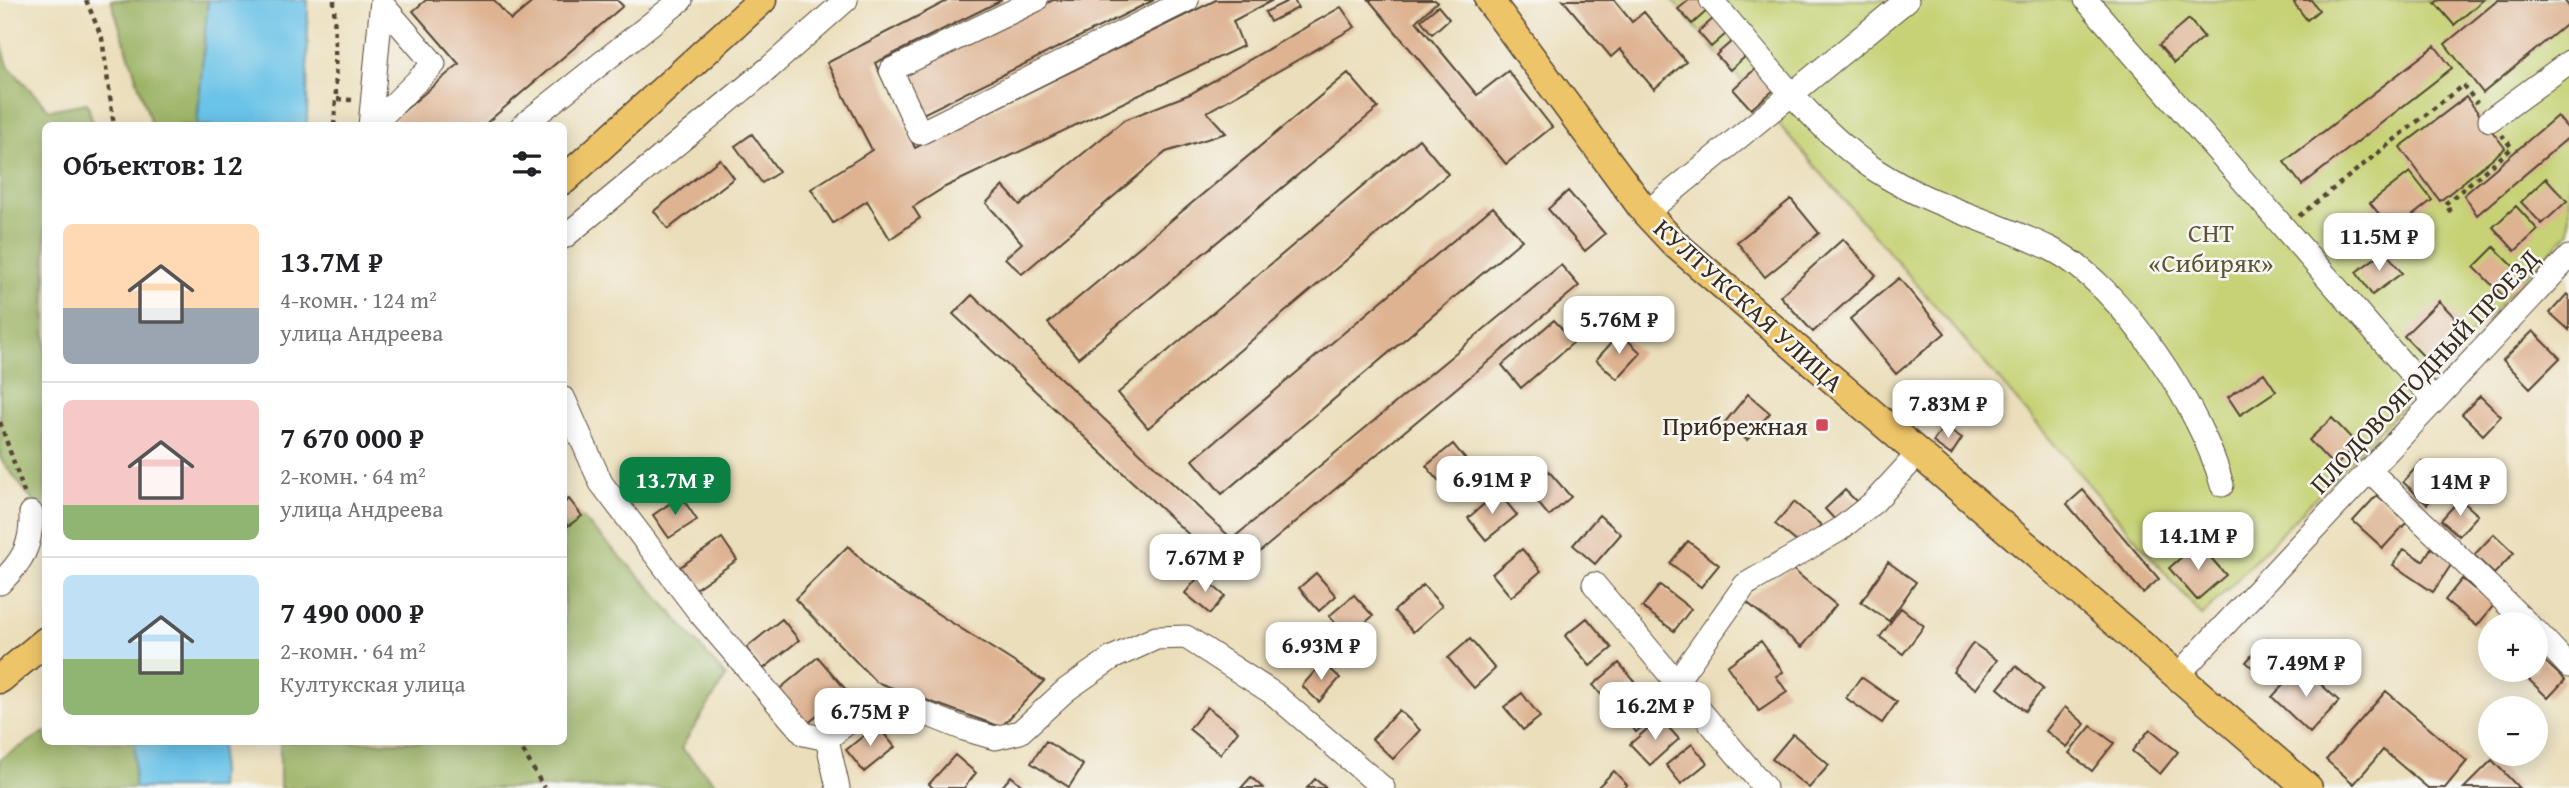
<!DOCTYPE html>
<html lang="ru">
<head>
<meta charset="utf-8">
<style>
	:root { --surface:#fff; --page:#f6f6f6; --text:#202124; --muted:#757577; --line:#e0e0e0; --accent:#0b8043 }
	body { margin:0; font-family:"Gentium Book Plus",serif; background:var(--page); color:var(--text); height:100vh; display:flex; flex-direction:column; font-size:26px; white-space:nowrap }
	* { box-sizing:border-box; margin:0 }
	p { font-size:23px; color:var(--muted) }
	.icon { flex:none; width:38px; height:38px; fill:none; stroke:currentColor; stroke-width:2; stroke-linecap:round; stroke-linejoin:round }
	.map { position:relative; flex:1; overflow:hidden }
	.panel { position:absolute; left:42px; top:122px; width:525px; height:623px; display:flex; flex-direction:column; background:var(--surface); border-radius:10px; box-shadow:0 4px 18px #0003 }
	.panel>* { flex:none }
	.controls { position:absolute; left:2478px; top:612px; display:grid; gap:14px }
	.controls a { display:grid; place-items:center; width:70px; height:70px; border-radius:50%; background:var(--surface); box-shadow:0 4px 18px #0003; font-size:35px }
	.price { position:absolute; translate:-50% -60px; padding:0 16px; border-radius:14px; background:#fff; color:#222; font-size:23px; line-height:46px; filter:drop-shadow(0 2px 4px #0008) }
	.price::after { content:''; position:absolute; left:50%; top:42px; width:21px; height:16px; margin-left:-10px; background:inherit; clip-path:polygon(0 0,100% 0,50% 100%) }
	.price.selected { background:var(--accent); color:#fff }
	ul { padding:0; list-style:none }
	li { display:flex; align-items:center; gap:21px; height:175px; padding:0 21px }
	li+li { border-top:2px solid var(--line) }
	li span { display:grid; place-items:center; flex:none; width:196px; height:140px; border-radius:10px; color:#555 }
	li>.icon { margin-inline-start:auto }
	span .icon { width:84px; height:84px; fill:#fffc; stroke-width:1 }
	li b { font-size:30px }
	h2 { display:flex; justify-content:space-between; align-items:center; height:84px; padding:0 21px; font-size:30px }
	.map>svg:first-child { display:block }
	.green { fill:#c6d274; stroke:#807e49; stroke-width:2 }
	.forest { fill:#9cb466; stroke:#6c6f42; stroke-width:2 }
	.water { fill:#6bc3e8; stroke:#537683; stroke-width:2 }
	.building { fill:#deb392 }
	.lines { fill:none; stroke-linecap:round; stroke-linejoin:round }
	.minor-casing { stroke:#554535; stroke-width:25 }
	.major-casing { stroke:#554535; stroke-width:31 }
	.path { stroke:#554535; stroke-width:4.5; stroke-dasharray:5 5; stroke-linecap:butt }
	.minor { stroke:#fff; stroke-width:23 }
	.major { stroke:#eec469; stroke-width:28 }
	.poi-dot { fill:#d1495b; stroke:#f6f6f2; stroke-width:2.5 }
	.labels { text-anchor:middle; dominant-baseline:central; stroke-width:5; stroke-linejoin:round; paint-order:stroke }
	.park-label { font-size:26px; fill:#5e5434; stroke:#f6f6f2 }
	.street-label { font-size:26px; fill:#3b2a1e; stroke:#f6f6f2 }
	.poi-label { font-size:26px; fill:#3b2a1e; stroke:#f6f6f2; text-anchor:end }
</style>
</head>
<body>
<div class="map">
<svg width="2569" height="788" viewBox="0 0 2569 788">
	<rect width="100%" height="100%" fill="#f6f6f2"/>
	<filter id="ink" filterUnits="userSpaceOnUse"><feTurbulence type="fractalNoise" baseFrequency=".0143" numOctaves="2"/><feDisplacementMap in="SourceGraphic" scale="14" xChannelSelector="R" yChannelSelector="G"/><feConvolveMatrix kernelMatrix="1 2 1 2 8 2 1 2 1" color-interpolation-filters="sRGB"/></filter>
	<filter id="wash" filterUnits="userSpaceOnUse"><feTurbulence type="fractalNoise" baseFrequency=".00686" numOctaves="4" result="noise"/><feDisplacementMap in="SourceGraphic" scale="28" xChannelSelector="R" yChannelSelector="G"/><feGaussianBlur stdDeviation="1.57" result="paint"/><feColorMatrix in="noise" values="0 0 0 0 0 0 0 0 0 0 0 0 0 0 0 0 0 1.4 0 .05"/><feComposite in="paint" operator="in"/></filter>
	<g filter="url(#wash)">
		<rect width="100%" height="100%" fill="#ebdeba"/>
		<!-- green -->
		<path class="green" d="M1672 0H2569V232L2202 616Z"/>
		<!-- forest -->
		<path class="forest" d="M111 0H208L197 126H152Z
			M0 38 8 66 49 110 87 103 94 126H46L45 517 0 458Z
			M564 499 647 584 726 677 681 748 720 788H280V742H564Z
			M45 732 46 742H135L134 788H0V759Z"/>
		<!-- water -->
		<path class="water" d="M208 0H308L307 126H197Z
			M135 742H222L219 788H134Z"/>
		<g id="blocks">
			<!-- building -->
			<path class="building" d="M426 0H494L511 20 535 0H617L623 6 483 126H391L392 121 459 64 413 11Z
				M949 0H1002L875 63 915 148 1216 0H1273L1233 21 1243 46 945 187 913 207 920 218 890 239 867 201 833 223 811 189 872 150 827 63Z
				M1053 0H1154L923 114 905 75Z
				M1290 0H1294L1298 8 1270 22 1265 12Z
				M1369 0H1435L1437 2 1416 21 1477 95 1508 71 1552 127 1506 164Z
				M1563 0H1614L1632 22 1644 12 1686 62 1654 89 1620 49 1611 57Z
				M1689 0H1699L1708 10 1692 24 1678 9Z
				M2298 0H2311L2319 10 2307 20 2294 3Z
				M2439 0H2483L2454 25 2435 3Z
				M2498 0H2564L2569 6V22L2483 93 2445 44Z
				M1438 6 1449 19 1432 34 1421 20Z
				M1341 7 1355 27 1207 112 1226 133 1166 152 1022 274 1005 258 1022 243 986 203 1003 186 1020 205 1124 120 1190 94Z
				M1714 18 1727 33 1711 47 1698 32Z
				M2189 19 2204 37 2174 63 2159 45Z
				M1732 41 1746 56 1730 70 1716 55Z
				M2435 46 2452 68 2302 185 2284 162Z
				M1755 69 1774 90 1751 109 1733 89Z
				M1348 73 1378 108 1078 358 1048 323Z
				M2466 97 2505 148 2440 201 2400 147Z
				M2557 116 2569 130V137L2477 215 2464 195Z
				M752 134 779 172 762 183 735 146Z
				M1419 139 1448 174 1148 428 1118 393Z
				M720 159 734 178 668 229 654 211Z
				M2410 172 2432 200 2393 231 2370 203Z
				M2546 178 2567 201 2542 224 2521 202Z
				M1568 191 1605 234 1585 251 1548 209Z
				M1791 199 1819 233 1765 277 1737 242Z
				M2516 206 2538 230 2515 251 2493 227Z
				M1493 207 1522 240 1222 494 1193 460Z
				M1843 239 1876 275 1813 332 1780 296Z
				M2494 247 2524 277 2504 297 2474 267Z
				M2385 251 2402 273 2372 295 2356 272Z
				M1561 265 1579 286 1232 575 953 314 972 295 1232 539Z
				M1899 278 1945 333 1896 374 1850 319Z
				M2567 294 2569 295V330L2550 313Z
				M2439 301 2465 328 2430 363 2404 336Z
				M1554 320 1574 342 1521 388 1502 365Z
				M2533 331 2560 358 2530 388 2503 360Z
				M1620 333 1641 353 1617 379 1596 360Z
				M2264 373 2276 391 2240 415 2228 397Z
				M1748 394 1770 413 1747 440 1725 422Z
				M2480 396 2501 416 2483 435 2462 414Z
				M2332 418 2357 444 2335 467 2309 440Z
				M1944 426 1962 438 1951 455 1933 442Z
				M1453 444 1471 466 1444 487 1426 466Z
				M2422 461 2446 483 2427 504 2403 482Z
				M1545 467 1571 497 1549 516 1524 486Z
				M1845 490 1859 504 1838 523 1825 509Z
				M2083 490 2159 579 2143 593 2067 504Z
				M1498 492 1517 515 1486 540 1468 518Z
				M2377 495 2407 522 2383 548 2353 521Z
				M681 496 697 520 669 538 653 515Z
				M569 499 582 516 568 526 564 521V503Z
				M2460 499 2478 515 2459 536 2441 520Z
				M1794 502 1821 525 1803 547 1775 524Z
				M1599 515 1621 534 1595 564 1573 545Z
				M2494 534 2514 553 2494 574 2474 555Z
				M722 538 737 560 695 589 680 567Z
				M1688 541 1719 565 1701 587 1670 563Z
				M2198 543 2226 575 2197 600 2169 568Z
				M848 546 878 576 1044 681 1001 727 876 682 795 599Z
				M2431 548 2453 562 2433 592 2393 565 2404 549 2423 561Z
				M1522 549 1541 571 1511 597 1492 574Z
				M1888 562 1916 582 1889 621 1861 602Z
				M1791 568 1836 605 1802 647 1744 600Z
				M1316 573 1336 596 1319 611 1299 588Z
				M1200 575 1225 596 1210 614 1185 593Z
				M2462 579 2494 605 2477 626 2445 600Z
				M1423 585 1442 606 1413 632 1394 611Z
				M1660 585 1691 609 1674 631 1642 607Z
				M1354 595 1373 616 1348 637 1329 616Z
				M1901 608 1924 626 1903 654 1880 637Z
				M1587 618 1612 648 1590 666 1565 636Z
				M782 619 799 640 763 669 746 648Z
				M1470 639 1495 669 1474 688 1448 658Z
				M2266 639 2287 657 2267 680 2246 662Z
				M1761 641 1783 672 1776 676 1787 692 1759 711 1727 666Z
				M1973 643 1997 660 1976 689 1953 672Z
				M2539 656 2565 680 2548 698 2523 674 2526 670H2536Z
				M818 657 847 691 806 725 777 691Z
				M1323 662 1340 678 1319 702 1302 686Z
				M1619 663 1635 682 1609 704 1593 685Z
				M2016 666 2043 689 2025 711 1998 688Z
				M2301 666 2339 701 2310 733 2272 697Z
				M1861 677 1897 702 1882 723 1846 698Z
				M2386 691 2467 761 2445 788H2428L2383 750 2354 784 2326 760Z
				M1522 693 1540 717 1523 730 1504 707Z
				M1642 695 1657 714 1636 732 1621 713Z
				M1207 707 1238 731 1220 754 1189 729Z
				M2065 707 2085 724 2067 747 2046 731Z
				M1399 710 1420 730 1393 759 1372 739Z
				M1660 718 1679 739 1650 765 1630 744Z
				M877 725 895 747 864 772 846 750Z
				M2091 726 2114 743 2092 771 2069 753Z
				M2150 729 2178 752 2160 774 2132 751Z
				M1793 734 1829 765 1809 788 1772 759Z
				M1046 741 1083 765 1069 787 1031 763Z
				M1692 744 1707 763 1681 784 1666 765Z
				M955 755 976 773 964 788H933L929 784Z
				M2492 760 2519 788H2464Z
				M1614 771 1627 785 1624 788H1597Z
				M1011 776 1025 788H1001Z
				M1251 777 1263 788H1241Z
				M1315 779 1326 788H1307Z"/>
		</g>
	</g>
	<g filter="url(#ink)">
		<use href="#blocks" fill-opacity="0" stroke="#554535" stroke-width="2"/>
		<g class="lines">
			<defs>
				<path id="minor" d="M1036 0 891 70 920 133 1187 0
					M1711 0C1762 57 1813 129 1877 171 1930 206 1995 221 2051 249 2120 283 2203 412 2222 485
					M2086 0 2434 400
					M2490 120 2569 62
					M370 126 382 0
					M372 126 434 64 382 4
					M522 126 681 0
					M1646 213 1907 0
					M564 237 769 68 846 0
					M564 399 601 483 699 612 804 734 827 739 871 704 891 700 964 729 995 738 1020 732 1066 690 1112 658 1156 638 1186 637 1274 694 1383 788
					M2369 470 2529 625
					M0 583C23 561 32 545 31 513
					M1594 584 1765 788
					M2536 631 2569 666
					M2176 677 2569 257
					M1676 682 1745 585 1839 530 1874 502 1918 454
					M827 739 838 788"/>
				<path id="major" d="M1489 0 1646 213 1675 244 2308 788
					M564 180 762 0
					M0 679 46 641"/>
			</defs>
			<!-- minor casing -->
			<use href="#minor" class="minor-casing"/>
			<!-- major casing -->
			<use href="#major" class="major-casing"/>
			<!-- path -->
			<path class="path" d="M86 0 102 38 114 126
				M334 0 336 99 352 100
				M334 126 336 99
				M2451 212 2445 204 2512 148 2502 135
				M2299 216 2463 85 2477 103
				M0 422 25 495
				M518 742 544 788"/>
			<!-- minor -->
			<use href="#minor" class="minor"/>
			<!-- major -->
			<use href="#major" class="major"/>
		</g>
	</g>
	<!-- markers -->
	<rect class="poi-dot" x="1815" y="418" width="14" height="14" rx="3.5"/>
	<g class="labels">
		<!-- park labels -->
		<g class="park-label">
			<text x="2211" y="232">СНТ<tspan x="2211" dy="30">«Сибиряк»</tspan></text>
		</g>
		<!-- street labels -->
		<g class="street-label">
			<text transform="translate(1749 305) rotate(42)">КУЛТУКСКАЯ УЛИЦА</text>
			<text transform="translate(2424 371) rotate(-47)">ПЛОДОВОЯГОДНЫЙ ПРОЕЗД</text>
		</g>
		<!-- poi labels -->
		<g class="poi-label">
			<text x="1808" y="425">Прибрежная</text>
		</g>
	</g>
</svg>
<div class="controls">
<a>+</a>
<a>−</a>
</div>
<b class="price" style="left:2379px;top:273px">11.5M ₽</b>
<b class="price" style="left:1619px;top:356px">5.76M ₽</b>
<b class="price" style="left:1948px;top:440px">7.83M ₽</b>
<b class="price" style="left:1492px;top:516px">6.91M ₽</b>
<b class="price selected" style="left:675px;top:517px">13.7M ₽</b>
<b class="price" style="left:2460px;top:518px">14M ₽</b>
<b class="price" style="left:2198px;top:572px">14.1M ₽</b>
<b class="price" style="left:1205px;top:594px">7.67M ₽</b>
<b class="price" style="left:1321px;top:682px">6.93M ₽</b>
<b class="price" style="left:2306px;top:699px">7.49M ₽</b>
<b class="price" style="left:1655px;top:742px">16.2M ₽</b>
<b class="price" style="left:870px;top:748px">6.75M ₽</b>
<section class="panel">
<h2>Объектов: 12<svg class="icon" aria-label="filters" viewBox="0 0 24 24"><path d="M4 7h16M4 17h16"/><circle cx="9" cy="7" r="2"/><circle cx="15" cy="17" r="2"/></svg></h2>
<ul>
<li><span style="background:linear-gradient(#ffd9b3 60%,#9aa5b1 0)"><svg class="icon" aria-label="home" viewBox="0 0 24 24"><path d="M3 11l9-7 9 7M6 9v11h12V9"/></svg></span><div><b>13.7M ₽</b><p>4-комн. · 124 m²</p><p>улица Андреева</p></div></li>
<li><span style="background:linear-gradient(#f6c9c9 75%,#8fb573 0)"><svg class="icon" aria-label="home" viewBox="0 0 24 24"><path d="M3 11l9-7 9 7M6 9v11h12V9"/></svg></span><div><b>7 670 000 ₽</b><p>2-комн. · 64 m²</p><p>улица Андреева</p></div></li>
<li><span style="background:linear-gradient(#bfe0f5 60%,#8fb573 0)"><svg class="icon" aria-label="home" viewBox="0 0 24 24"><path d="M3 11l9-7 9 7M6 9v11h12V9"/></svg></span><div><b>7 490 000 ₽</b><p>2-комн. · 64 m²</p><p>Култукская улица</p></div></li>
</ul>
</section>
</div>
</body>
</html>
